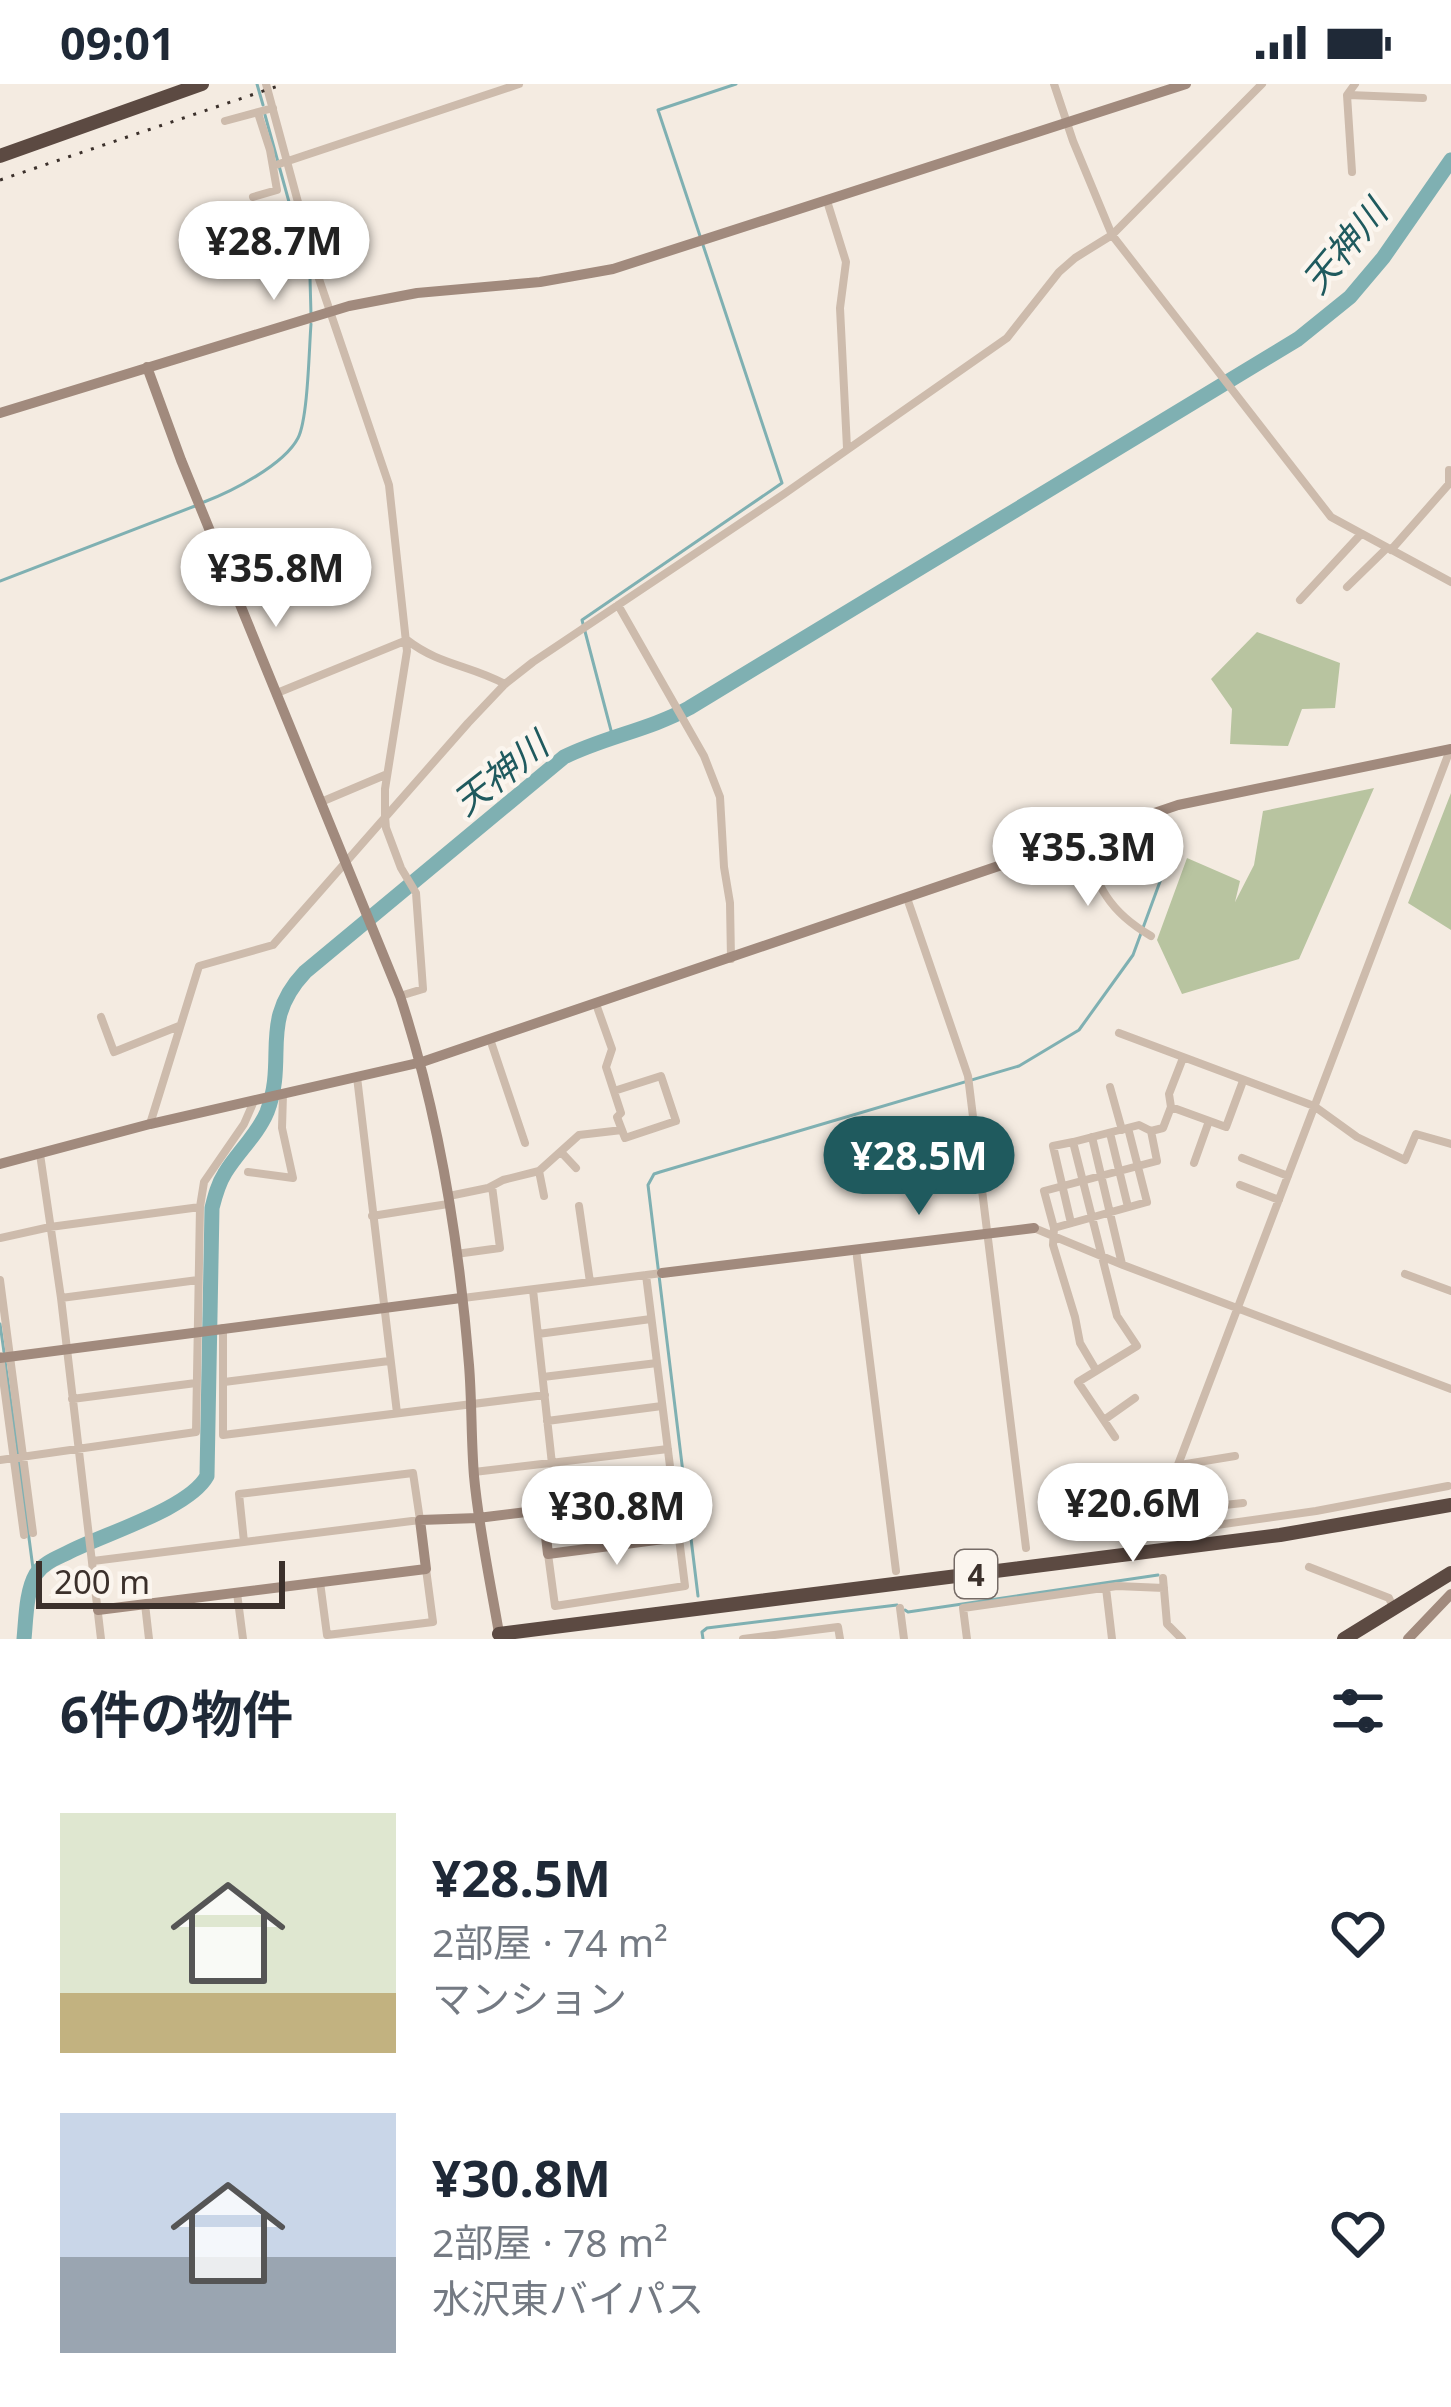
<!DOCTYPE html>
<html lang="ja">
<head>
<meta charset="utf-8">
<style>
	:root { --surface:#fff; --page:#f2f2f3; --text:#1f2937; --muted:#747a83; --accent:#1f5a5e }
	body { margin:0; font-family:"Noto Sans","Noto Sans JP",sans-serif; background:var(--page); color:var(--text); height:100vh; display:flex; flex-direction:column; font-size:45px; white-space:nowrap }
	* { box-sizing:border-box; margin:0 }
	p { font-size:39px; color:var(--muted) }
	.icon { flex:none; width:66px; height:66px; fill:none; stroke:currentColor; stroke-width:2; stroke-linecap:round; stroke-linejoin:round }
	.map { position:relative; height:1555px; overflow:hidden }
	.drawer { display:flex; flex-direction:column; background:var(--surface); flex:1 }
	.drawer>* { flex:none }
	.scale { position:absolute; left:36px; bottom:30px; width:249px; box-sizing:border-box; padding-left:12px; border:6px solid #3b302b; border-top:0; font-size:33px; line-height:42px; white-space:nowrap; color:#3b302b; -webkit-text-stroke:9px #fbf5ee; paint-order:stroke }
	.price { position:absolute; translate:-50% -102px; padding:0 27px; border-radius:42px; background:#fff; color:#222; font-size:39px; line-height:78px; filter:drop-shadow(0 3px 6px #0008) }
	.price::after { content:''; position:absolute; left:50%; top:72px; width:36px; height:27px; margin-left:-18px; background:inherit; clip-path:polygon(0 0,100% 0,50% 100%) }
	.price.current { background:var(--accent); color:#fff }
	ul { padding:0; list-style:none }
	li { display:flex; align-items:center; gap:36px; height:300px; padding:0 60px }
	li span { display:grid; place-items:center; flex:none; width:336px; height:240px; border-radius:0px; color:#555 }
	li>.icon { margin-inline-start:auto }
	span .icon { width:144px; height:144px; fill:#fffc; stroke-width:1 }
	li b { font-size:51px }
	h2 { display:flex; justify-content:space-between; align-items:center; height:144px; padding:0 60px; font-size:51px }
	.status { display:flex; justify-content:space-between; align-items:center; height:84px; padding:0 60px; background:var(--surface); direction:ltr }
	.status svg { height:33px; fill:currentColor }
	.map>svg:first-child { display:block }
	.green { fill:#b8c4a0 }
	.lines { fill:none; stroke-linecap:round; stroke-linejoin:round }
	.stream { stroke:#7fb0b2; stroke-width:3 }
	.river { stroke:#7fb0b2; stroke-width:15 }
	.street { stroke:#cdbbac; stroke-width:8 }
	.secondary { stroke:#a18a7d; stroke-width:10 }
	.highway { stroke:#5c4a42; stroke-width:14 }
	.rail { stroke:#3b302b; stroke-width:3; stroke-dasharray:3 9; stroke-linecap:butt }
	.labels { text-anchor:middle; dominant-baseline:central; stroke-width:9; stroke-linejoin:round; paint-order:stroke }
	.shield { fill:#fbf5ee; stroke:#756b66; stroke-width:3 }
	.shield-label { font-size:30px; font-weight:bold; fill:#3b302b }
	.water-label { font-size:36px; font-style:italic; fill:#1f5a5e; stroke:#fbf5ee }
</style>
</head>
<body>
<div class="status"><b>09:01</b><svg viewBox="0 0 49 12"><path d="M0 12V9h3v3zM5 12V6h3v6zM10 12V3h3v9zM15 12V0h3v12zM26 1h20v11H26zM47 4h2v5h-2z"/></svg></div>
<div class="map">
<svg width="1451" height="1555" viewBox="0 0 1451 1555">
	<rect width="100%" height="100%" fill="#f4ebe1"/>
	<!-- green -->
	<path class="green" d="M1257 548 1340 579 1335 624 1302 625 1288 662 1230 660 1232 625 1211 595Z
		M1374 704 1299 875 1182 910 1157 856 1187 774 1240 797 1235 818 1254 781 1263 727Z
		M1451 709V846L1408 819Z"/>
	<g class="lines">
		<!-- stream -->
		<path class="stream" d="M257 0 263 21
			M265 31 310 194 311 231
			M700 152 658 26 736 0
			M204 418C231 408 284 381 298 354 308 335 309 265 311 240
			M0 497 195 422
			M613 654 582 536 782 399 703 161
			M0 1240 4 1268
			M5 1277 18 1369
			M19 1378 34 1492
			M698 1512 648 1101 654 1090 660 1088 1019 982 1079 946 1133 871 1165 784 1168 733
			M905 1526 908 1528 1158 1491
			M703 1555 702 1548 707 1544 897 1521"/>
		<!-- river -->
		<path class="river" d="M24 1555C26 1535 26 1507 36 1490 43 1479 57 1474 67 1469 103 1450 189 1425 207 1392L212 1124C215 1112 218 1100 225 1089 237 1069 258 1050 267 1028 288 973 258 938 305 888L564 673C604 653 649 646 689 624L1298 255 1350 213 1383 174 1451 76"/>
		<!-- street -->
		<path class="street" d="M266 0 318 192 389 401 407 567 385 705V732L386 744 401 784 416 809 423 905 400 912
			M1054 0 1073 57 1112 151 1331 433 1451 498
			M1349 11 1423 14
			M225 37 273 24
			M273 82 519 0
			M1352 88 1347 11 1355 0
			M253 113 277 106 270 66 258 29
			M827 117 846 178 840 224 847 364
			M1391 466 1449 400V386
			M1347 503 1387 464
			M1300 516 1361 450
			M618 521 704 672 720 713 724 783 730 819 731 875
			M407 556C439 581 470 581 505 600
			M277 609 407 556
			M321 718 385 691
			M1081 754C1098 801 1106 826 1151 852
			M907 814 968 992 1026 1464
			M596 920 612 965 606 983 621 1029 617 1033 625 1054 676 1037 661 992 614 1007
			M101 933 114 968 179 942
			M1119 949 1314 1022 1357 1053 1405 1076 1416 1050 1451 1060
			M490 955 525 1059
			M357 993 397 1329
			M1110 1003 1122 1046
			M1171 1023 1226 1043 1243 997
			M150 1040 199 882 273 861 468 639 505 600 533 578 784 410 1007 254 1059 188 1075 174 1112 151 1262 0
			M1110 1049 1128 1123
			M1092 1053 1122 1180
			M561 1068 576 1084
			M40 1070 61 1214 101 1555
			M1242 1074 1288 1092
			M1194 1079 1209 1037
			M539 1087 544 1112
			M248 1088 293 1094 282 1044 283 1010
			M1240 1101 1279 1116
			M449 1112 488 1104 503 1096 539 1087 579 1051 622 1046
			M579 1122 590 1198
			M372 1132 448 1120
			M1071 1139 1053 1062 1073 1058
			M1034 1144 1123 1181 1451 1305
			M1054 1144 1044 1107 1157 1077 1151 1047
			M0 1154 50 1143 200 1123
			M856 1165 896 1487
			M456 1170 500 1164 492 1102
			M1405 1190 1451 1207
			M0 1196 33 1449
			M533 1206 552 1380
			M61 1214 198 1196
			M463 1214 662 1189
			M223 1244V1351L545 1311
			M538 1250 651 1235
			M0 1272 24 1451
			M1096 1286 1080 1259 1075 1233 1053 1161 1054 1144 1147 1118 1128 1044
			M543 1293 657 1279
			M224 1298 389 1277
			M72 1315 196 1299
			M1104 1336 1135 1314
			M547 1337 662 1322
			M1115 1353 1078 1298 1137 1262 1117 1232 1073 1058 1139 1041 1151 1047 1163 1044 1171 1023 1169 1010 1183 974
			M0 1376 196 1348 200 1123 204 1098 244 1040 254 1017
			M1180 1381 1235 1372
			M474 1388 668 1365
			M1448 1402 1316 1427 1160 1449V1428L1450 666
			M543 1426 673 1409
			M1160 1428 1243 1419
			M548 1470 555 1522 685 1502 646 1191
			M93 1477 420 1436 413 1389 239 1410 244 1458
			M1309 1483 1389 1514 1393 1523
			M1163 1494 1167 1540 1182 1555
			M320 1498 327 1551 433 1538 426 1485
			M1106 1504 1112 1555
			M237 1509 243 1555
			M145 1520 149 1555
			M900 1524 904 1555
			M743 1555 838 1543 840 1555
			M967 1555 963 1524 1117 1502 1164 1504"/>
		<!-- secondary -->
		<path class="secondary" d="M147 283 181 376 400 912C439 1031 459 1157 469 1281 472 1318 471 1355 474 1392 479 1447 491 1501 500 1555
			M0 329 349 222 417 209 540 198 613 185 1186 0
			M0 1080 150 1040 422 978 1178 721 1451 665
			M662 1189 1034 1144
			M0 1274 461 1214
			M98 1526 426 1485 420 1436 478 1434 543 1426 548 1470 679 1453
			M1408 1555 1451 1510"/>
		<!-- highway -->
		<path class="highway" d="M0 72 202 0
			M499 1550 1280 1451 1451 1421
			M1344 1555 1451 1489"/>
		<!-- rail -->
		<path class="rail" d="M0 96 284 0"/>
	</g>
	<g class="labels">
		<!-- shield labels -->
		<rect class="shield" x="955" y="1466" width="42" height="48" rx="9"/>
		<g class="shield-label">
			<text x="976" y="1490">4</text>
		</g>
		<!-- water labels -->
		<g class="water-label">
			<text transform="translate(1344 162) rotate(-50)">天神川</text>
			<text transform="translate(500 689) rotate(-38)">天神川</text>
		</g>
	</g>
</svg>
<div class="scale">200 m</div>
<b class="price" style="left:274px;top:219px">¥28.7M</b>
<b class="price" style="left:276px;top:546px">¥35.8M</b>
<b class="price" style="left:1088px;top:825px">¥35.3M</b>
<b class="price current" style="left:919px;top:1134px">¥28.5M</b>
<b class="price" style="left:1133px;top:1481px">¥20.6M</b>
<b class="price" style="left:617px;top:1484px">¥30.8M</b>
</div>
<section class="drawer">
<h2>6件の物件<svg class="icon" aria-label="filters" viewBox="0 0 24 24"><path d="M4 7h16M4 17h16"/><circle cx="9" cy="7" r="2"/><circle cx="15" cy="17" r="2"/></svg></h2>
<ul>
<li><span style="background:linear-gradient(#dfe7d0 75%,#c2b280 0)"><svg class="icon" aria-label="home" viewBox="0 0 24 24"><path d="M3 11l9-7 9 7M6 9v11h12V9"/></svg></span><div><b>¥28.5M</b><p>2部屋 · 74 m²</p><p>マンション</p></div><svg class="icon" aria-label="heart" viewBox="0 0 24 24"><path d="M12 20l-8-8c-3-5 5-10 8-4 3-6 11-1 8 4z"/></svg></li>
<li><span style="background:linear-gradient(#c9d6e8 60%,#9aa5b1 0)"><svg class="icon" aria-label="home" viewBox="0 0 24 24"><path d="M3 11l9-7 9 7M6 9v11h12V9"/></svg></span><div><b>¥30.8M</b><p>2部屋 · 78 m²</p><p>水沢東バイパス</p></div><svg class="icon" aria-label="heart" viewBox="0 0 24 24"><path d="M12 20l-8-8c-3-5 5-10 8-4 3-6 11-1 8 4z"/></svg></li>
</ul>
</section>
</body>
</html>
